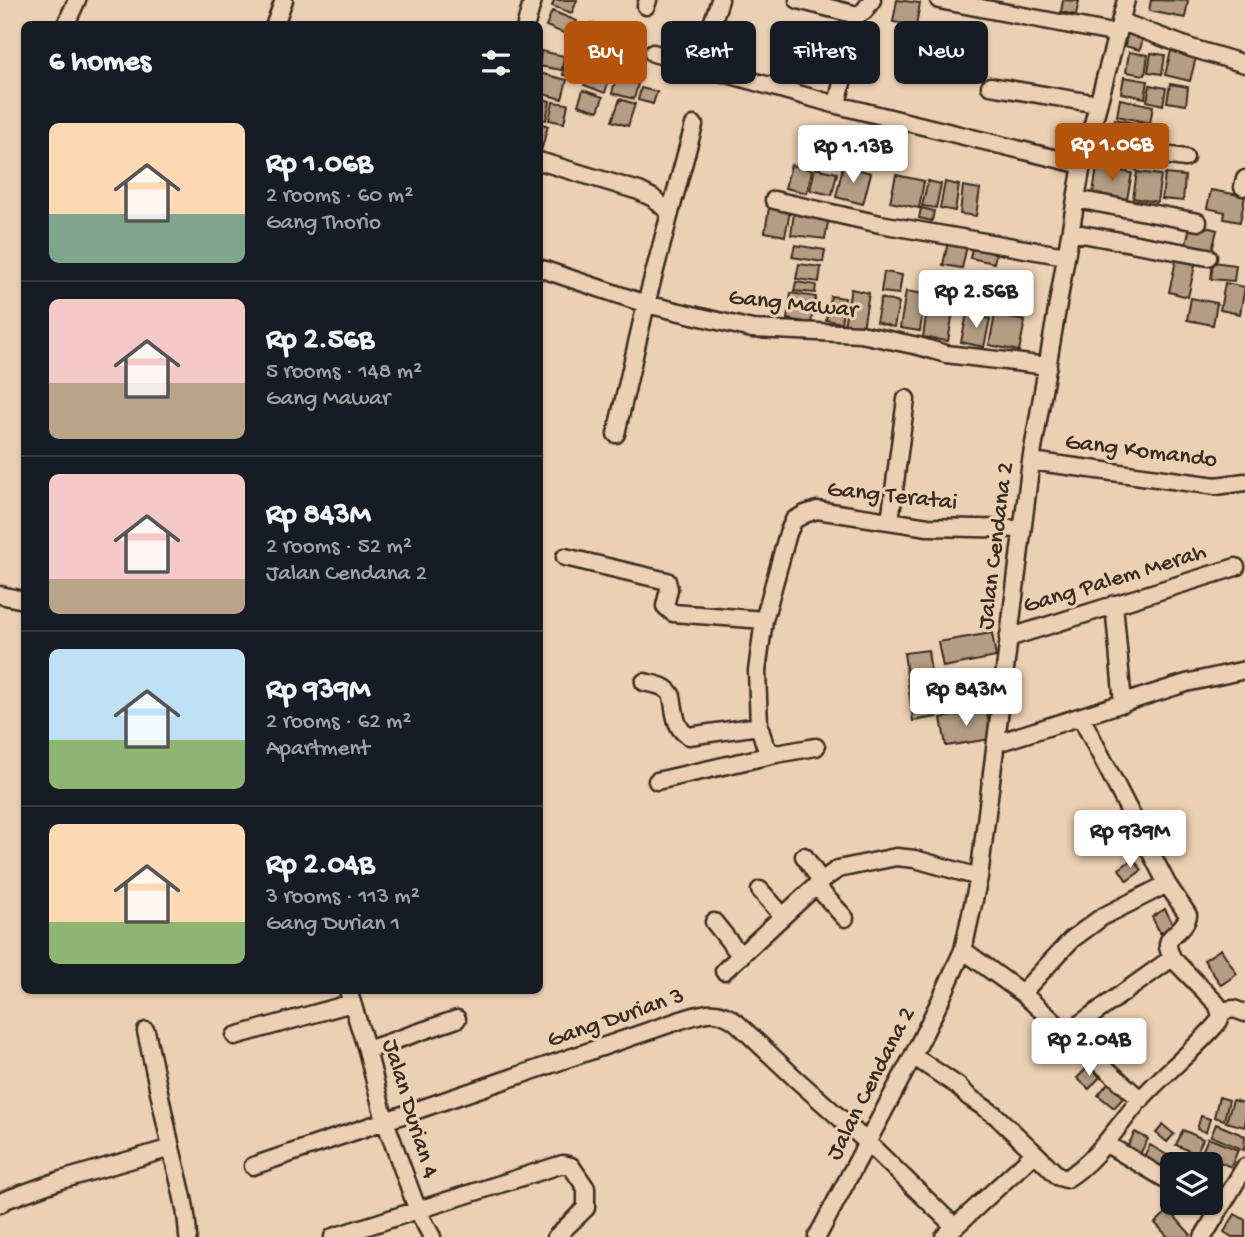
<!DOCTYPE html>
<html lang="en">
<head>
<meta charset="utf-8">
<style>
	:root { --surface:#171b24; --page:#20242c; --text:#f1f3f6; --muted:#9ea1a6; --line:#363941; --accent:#b45309 }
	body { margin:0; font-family:"Gochi Hand",sans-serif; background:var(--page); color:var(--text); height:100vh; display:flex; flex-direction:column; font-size:26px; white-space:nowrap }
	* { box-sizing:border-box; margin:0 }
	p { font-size:23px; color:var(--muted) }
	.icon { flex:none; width:38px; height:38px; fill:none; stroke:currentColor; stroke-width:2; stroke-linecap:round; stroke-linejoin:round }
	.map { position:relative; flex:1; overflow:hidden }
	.sheet { position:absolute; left:21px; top:21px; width:522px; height:973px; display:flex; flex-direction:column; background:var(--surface); border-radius:10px; box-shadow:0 2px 5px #0004 }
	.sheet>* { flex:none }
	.top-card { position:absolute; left:564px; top:21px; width:576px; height:63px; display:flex; gap:14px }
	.tools { position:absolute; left:1160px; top:1152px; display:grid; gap:14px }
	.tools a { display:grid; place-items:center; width:63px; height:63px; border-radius:10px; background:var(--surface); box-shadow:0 2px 5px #0004; font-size:35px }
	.price { position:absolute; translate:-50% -60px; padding:0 16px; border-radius:7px; background:#fff; color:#222; font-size:23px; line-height:46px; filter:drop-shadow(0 2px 4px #0008) }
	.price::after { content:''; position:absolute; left:50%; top:42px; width:21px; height:16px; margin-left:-10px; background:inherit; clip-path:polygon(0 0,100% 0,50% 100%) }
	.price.on { background:var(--accent); color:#fff }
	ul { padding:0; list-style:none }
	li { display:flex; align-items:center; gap:21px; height:175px; padding:0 28px }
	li+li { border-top:2px solid var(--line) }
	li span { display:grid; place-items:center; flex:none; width:196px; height:140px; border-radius:10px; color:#555 }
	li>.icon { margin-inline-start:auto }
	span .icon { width:84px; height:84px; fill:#fffc; stroke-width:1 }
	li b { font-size:30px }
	h2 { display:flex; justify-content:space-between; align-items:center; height:84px; padding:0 28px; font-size:30px }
	.chip { padding:0 24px; border-radius:10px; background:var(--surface); box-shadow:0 2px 5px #0004; font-size:24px; line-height:63px }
	.chip.on { background:var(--accent); color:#fff }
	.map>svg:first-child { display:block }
	.building { fill:#b59d85; stroke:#3b2a1e; stroke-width:2 }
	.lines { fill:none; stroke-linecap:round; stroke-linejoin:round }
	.minor-casing { stroke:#3b2a1e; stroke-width:21 }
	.minor { stroke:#ecd0b3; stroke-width:16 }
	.labels { text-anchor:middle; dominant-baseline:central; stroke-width:6; stroke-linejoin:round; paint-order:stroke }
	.street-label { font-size:24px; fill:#3b2a1e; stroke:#ecd0b3 }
</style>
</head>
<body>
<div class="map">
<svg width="1245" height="1237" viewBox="0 0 1245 1237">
	<rect width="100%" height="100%" fill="#ecd0b3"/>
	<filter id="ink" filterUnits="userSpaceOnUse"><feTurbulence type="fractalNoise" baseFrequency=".0143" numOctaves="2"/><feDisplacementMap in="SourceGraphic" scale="14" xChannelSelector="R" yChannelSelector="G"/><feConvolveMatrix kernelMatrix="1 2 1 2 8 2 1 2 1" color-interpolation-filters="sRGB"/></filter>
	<g filter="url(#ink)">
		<!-- building -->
		<path class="building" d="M554 0H577L572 13 552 6Z
			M897 0 920 3 916 26 893 22Z
			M1063 0 1079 1 1076 15 1061 12Z
			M1151 0 1188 1 1185 18 1149 11Z
			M552 11 577 21 571 36 546 26Z
			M591 23 610 31 603 47 584 38Z
			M1128 29 1144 33 1140 50 1125 46Z
			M1172 47 1197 53 1190 81 1165 75Z
			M541 51 564 56 562 70 539 66Z
			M1129 52 1148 55 1145 75 1126 72Z
			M1151 53 1165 55 1162 74 1148 72Z
			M566 60 577 61 575 76 563 75Z
			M588 72 609 79 605 93 584 85Z
			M539 73 567 80 562 99 539 93Z
			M1124 77 1148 81 1145 98 1121 93Z
			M616 78 638 84 634 99 612 93Z
			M1170 84 1188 87 1186 105 1167 102Z
			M1150 85 1166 88 1163 105 1147 101Z
			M641 88 657 92 653 104 638 100Z
			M583 90 603 97 598 111 578 105Z
			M539 98 550 101 546 120 539 119Z
			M620 99 635 104 628 126 612 121Z
			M1120 99 1153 106 1150 123 1117 116Z
			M553 102 568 104 564 123 549 120Z
			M1115 119 1149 126 1145 144 1111 136Z
			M539 123 548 126 541 151H539Z
			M1109 149 1140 158 1137 170 1106 161Z
			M791 165 812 170 807 193 785 188Z
			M843 166 871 173 863 204 836 197Z
			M1097 167 1132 173 1127 199 1093 193Z
			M815 168 837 173 832 195 810 190Z
			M1137 172 1161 175 1157 202 1133 198Z
			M1165 174 1185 176 1183 201 1162 199Z
			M896 175 924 181 919 208 890 202Z
			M928 181 941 184 936 208 922 206Z
			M945 182 959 185 955 211 940 208Z
			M963 186 980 189 976 216 960 214Z
			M1211 190 1245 196 1240 222 1224 219 1225 212 1207 208Z
			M769 208 790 212 785 236 765 232Z
			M921 208 934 211 932 221 919 218Z
			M794 212 829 217 825 239 791 235Z
			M1191 223 1217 230 1212 251 1186 244Z
			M948 242 967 246 962 268 943 265Z
			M973 244 997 249 994 263 970 258Z
			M795 245 825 250 823 262 792 257Z
			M1177 256 1196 261 1188 297 1169 292Z
			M1213 262 1236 265 1234 281 1211 279Z
			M799 264 821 267 819 282 796 279Z
			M884 272 902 275 899 294 881 292Z
			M977 275 995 277 993 293 975 290Z
			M796 282 816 285 815 293 794 291Z
			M1225 283 1245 287 1240 314 1220 310Z
			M851 289 869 293 863 328 844 325Z
			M906 291 925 294 920 331 900 328Z
			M791 293 816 297 811 323 787 319Z
			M831 296 845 298 841 323 826 320Z
			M929 296 955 300 948 341 923 337Z
			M881 298 899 303 894 327 876 322Z
			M1191 298 1217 303 1213 325 1187 320Z
			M967 314 990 319 984 347 961 342Z
			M995 315 1025 321 1019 351 989 345Z
			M992 633 996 657 943 667 938 642Z
			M928 650 937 717 913 721 904 653Z
			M987 710 991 739 946 746 941 718Z
			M1133 859 1142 870 1127 881 1119 869Z
			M1165 909 1174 926 1160 933 1152 917Z
			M1221 949 1237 974 1221 985 1204 960Z
			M1089 1066 1100 1077 1089 1089 1077 1078Z
			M1109 1082 1125 1096 1114 1108 1098 1095Z
			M1219 1097 1229 1100 1224 1120 1214 1117Z
			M1233 1100 1245 1103V1127L1226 1122Z
			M1201 1116 1210 1119 1206 1132 1197 1129Z
			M1216 1124 1245 1136 1244 1150 1211 1136Z
			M1163 1125 1174 1134 1167 1142 1156 1133Z
			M1183 1130 1203 1139 1196 1154 1176 1145Z
			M1135 1132 1148 1139 1139 1156 1126 1149Z
			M1208 1138 1238 1150 1231 1167 1201 1154Z
			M1150 1145 1174 1159 1165 1175 1141 1162Z
			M1169 1210 1191 1235 1189 1237H1168L1155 1223Z
			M1235 1214 1245 1220V1237H1232L1224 1232Z"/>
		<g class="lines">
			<defs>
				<path id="minor" d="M798 0 857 15
					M939 0 1118 34
					M646 6 648 0
					M1122 22 1191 48 1245 64
					M66 24 77 0
					M275 24 284 0
					M526 24 533 0
					M653 53 837 105 1082 165
					M698 65 720 0
					M990 86 1098 104
					M837 105 857 15 864 11 872 0
					M1088 144 1185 158
					M539 161 639 191 653 198 670 213 646 304 616 434
					M1243 187 1245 179
					M1076 199 1198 222
					M774 200 880 224 1066 256
					M670 213 694 125
					M1071 232 1208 257
					M539 268 646 304 752 329 861 334 918 346 946 354 1048 366
					M1031 461 1216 486 1245 482
					M890 521 906 399
					M565 557 667 581 669 589 665 606 673 613 764 620
					M0 595 24 600
					M1114 604 1123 704
					M1008 638 1236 567
					M644 682C656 685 666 685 672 696 675 710 674 729 689 736L759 726
					M1081 717 1167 884
					M997 743 1186 683 1245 670
					M816 747 776 754 769 750 765 745 759 726 757 671 764 620 788 533 794 520 805 514 817 510 928 527 1022 529
					M657 781 776 754
					M804 856 821 881
					M816 886 845 918
					M760 890 783 916
					M714 922 741 956
					M963 950 1022 993 1141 1100
					M724 971 821 881 838 869 896 857 915 859 979 877
					M348 990 367 1050 385 1121 418 1211 432 1237
					M1022 993 1071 940 1102 917 1167 884 1188 915C1186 930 1167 934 1168 946 1168 950 1171 954 1172 958L1067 1033
					M1220 1011 1234 1009 1245 1013
					M235 1036 352 1003
					M367 1050 457 1019
					M913 1056 958 1086 969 1097 995 1115 1035 1153
					M1105 1143 1172 1183
					M171 1148C178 1177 187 1207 188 1237
					M253 1166 681 1020C704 1013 717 1007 737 1023L795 1078 868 1143 955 1227
					M0 1204 5 1200 58 1181 171 1148 146 1031
					M333 1237 563 1164 571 1166 586 1188V1208L556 1237
					M817 1237 913 1056 941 999 963 950 979 877 1031 461 1076 199 1082 165 1126 0
					M944 1237 1035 1153 1059 1177 1066 1179C1095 1162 1117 1127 1139 1101 1164 1073 1195 1050 1219 1021L1221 1015 1217 1004 1172 958
					M1203 1237 1245 1167"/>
			</defs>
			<!-- minor casing -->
			<use href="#minor" class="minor-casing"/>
			<!-- minor -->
			<use href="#minor" class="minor"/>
		</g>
	</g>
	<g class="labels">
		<!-- street labels -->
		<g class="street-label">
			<text transform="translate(793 305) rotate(6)">Gang Mawar</text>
			<text transform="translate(1141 452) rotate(7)">Gang Komando</text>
			<text transform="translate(892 497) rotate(6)">Gang Teratai</text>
			<text transform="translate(997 546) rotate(-83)">Jalan Cendana 2</text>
			<text transform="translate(1115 580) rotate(-17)">Gang Palem Merah</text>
			<text transform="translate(616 1019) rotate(-19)">Gang Durian 3</text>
			<text transform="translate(872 1084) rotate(-63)">Jalan Cendana 2</text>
			<text transform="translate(409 1109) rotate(73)">Jalan Durian 4</text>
		</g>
	</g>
</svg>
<div class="tools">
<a><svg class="icon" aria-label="layers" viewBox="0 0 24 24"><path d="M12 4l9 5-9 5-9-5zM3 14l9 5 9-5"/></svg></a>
</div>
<b class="price on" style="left:1112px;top:183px">Rp 1.06B</b>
<b class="price" style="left:853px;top:185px">Rp 1.13B</b>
<b class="price" style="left:976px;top:330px">Rp 2.56B</b>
<b class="price" style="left:966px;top:728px">Rp 843M</b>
<b class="price" style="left:1130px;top:870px">Rp 939M</b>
<b class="price" style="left:1089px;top:1078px">Rp 2.04B</b>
<div class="top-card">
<a class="chip on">Buy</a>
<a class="chip">Rent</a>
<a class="chip">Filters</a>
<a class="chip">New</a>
</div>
<section class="sheet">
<h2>6 homes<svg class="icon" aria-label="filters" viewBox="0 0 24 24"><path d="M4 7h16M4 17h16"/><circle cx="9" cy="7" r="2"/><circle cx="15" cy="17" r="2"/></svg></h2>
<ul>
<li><span style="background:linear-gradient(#ffd9b3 65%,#7fa58c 0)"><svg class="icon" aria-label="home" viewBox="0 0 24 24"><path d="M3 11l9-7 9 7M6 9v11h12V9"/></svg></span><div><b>Rp 1.06B</b><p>2 rooms · 60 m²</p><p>Gang Thorio</p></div></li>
<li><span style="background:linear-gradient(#f6c9c9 60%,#b9a48a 0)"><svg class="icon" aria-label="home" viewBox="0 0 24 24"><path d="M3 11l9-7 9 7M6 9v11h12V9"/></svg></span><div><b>Rp 2.56B</b><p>5 rooms · 148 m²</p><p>Gang Mawar</p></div></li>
<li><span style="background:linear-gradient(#f6c9c9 75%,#b9a48a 0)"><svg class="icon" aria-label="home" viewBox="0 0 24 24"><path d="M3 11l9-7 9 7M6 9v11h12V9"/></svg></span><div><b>Rp 843M</b><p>2 rooms · 52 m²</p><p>Jalan Cendana 2</p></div></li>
<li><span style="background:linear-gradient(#bfe0f5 65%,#8fb573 0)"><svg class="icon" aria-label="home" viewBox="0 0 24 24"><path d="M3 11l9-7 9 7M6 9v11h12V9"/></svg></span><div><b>Rp 939M</b><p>2 rooms · 62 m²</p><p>Apartment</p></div></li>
<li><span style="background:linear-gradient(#ffd9b3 70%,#8fb573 0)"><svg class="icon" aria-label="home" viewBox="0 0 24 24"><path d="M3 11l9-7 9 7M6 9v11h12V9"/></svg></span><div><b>Rp 2.04B</b><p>3 rooms · 113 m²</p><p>Gang Durian 1</p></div></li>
</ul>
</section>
</div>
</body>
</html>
